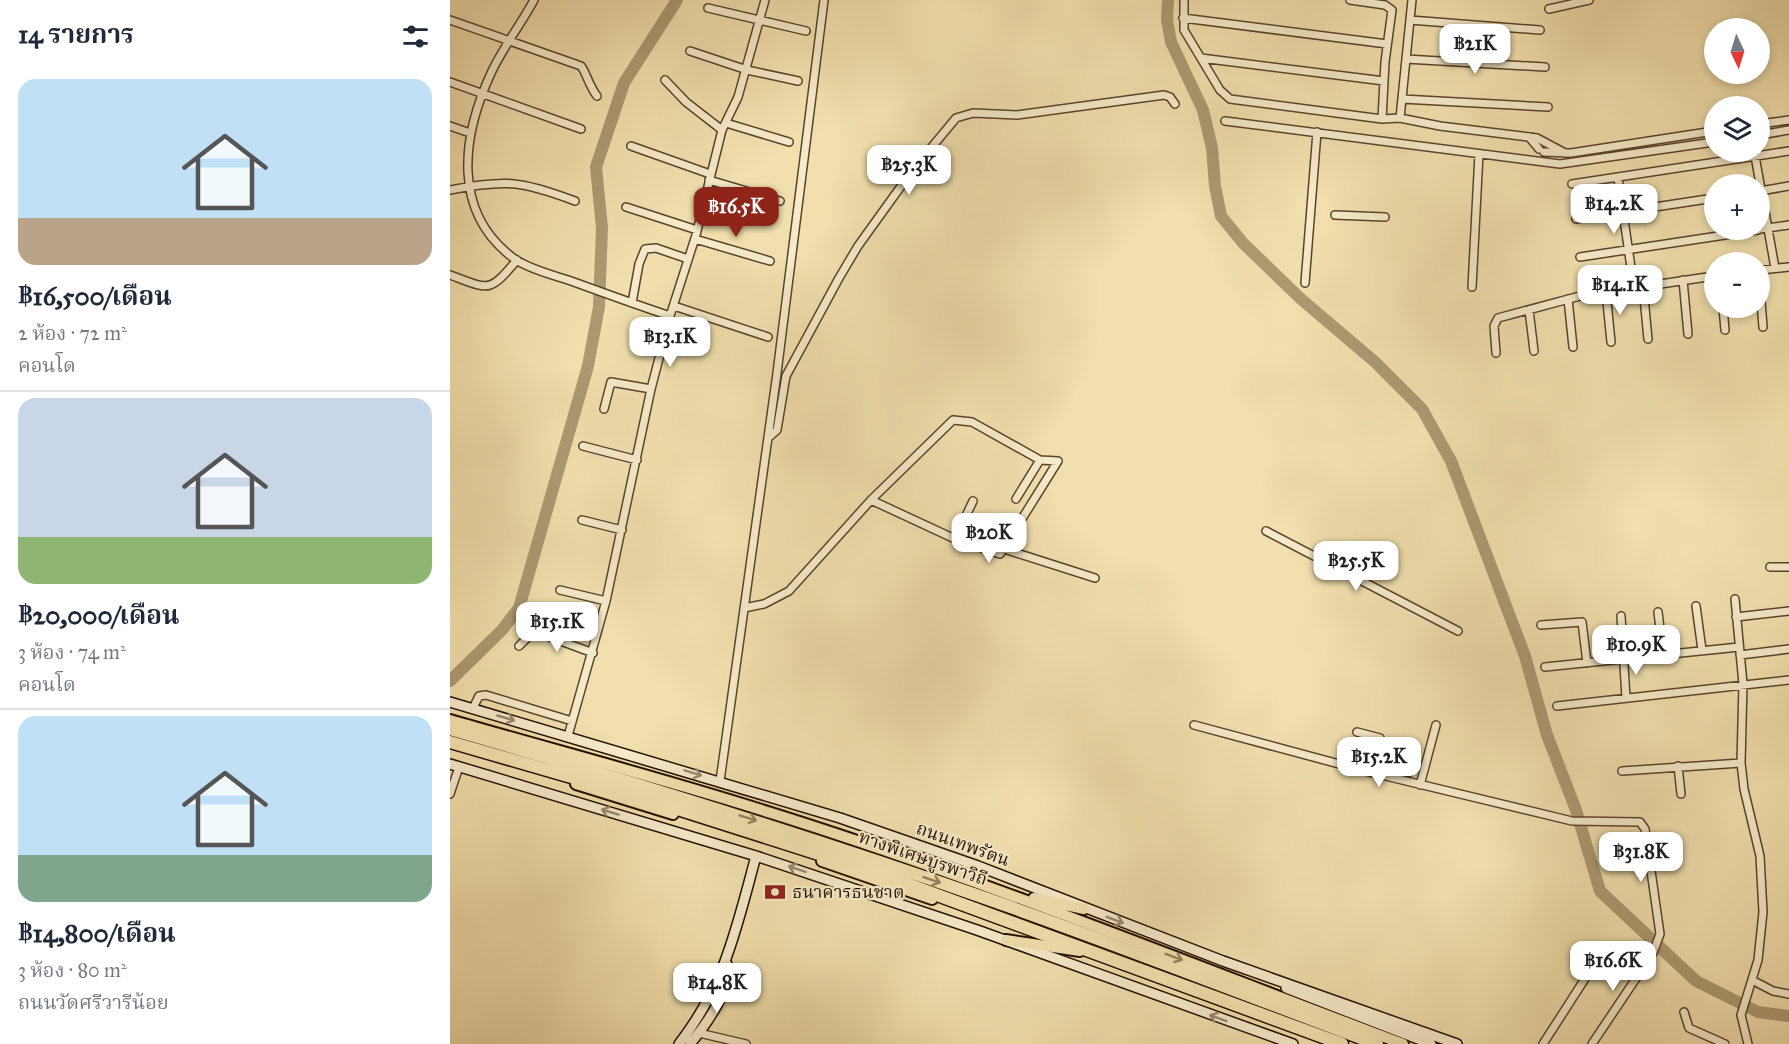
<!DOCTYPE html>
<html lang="th">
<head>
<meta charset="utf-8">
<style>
	:root { --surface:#fff; --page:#f2f2f3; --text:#1f2937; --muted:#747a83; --line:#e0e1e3; --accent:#8f2418 }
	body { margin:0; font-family:"IM FELL Great Primer","Noto Serif Thai",serif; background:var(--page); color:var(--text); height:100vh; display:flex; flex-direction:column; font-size:22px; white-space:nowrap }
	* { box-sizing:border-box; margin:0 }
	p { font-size:20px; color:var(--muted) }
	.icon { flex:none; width:33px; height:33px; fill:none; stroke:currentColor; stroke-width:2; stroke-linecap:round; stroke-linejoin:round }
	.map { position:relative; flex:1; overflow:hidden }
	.side { display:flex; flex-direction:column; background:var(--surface); width:450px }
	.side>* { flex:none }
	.needle { width:39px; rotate:176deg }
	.buttons { position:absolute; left:1254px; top:18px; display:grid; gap:12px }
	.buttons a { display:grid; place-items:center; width:66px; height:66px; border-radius:50%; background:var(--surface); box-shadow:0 3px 9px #0003; font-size:30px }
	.price { position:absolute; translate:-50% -51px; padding:0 14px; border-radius:12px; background:#fff; color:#222; font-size:20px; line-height:39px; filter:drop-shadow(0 2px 3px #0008) }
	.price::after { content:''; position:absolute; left:50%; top:36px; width:18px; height:14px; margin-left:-9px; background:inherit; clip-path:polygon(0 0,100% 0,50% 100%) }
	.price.current { background:var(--accent); color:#fff }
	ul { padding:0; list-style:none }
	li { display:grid; align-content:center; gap:12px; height:318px; padding:0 18px }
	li+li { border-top:2px solid var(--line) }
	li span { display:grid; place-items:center; height:186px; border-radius:18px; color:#555 }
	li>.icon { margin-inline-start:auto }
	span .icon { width:108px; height:108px; fill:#fffc; stroke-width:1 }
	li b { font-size:26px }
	h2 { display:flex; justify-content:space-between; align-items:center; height:72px; padding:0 18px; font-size:26px }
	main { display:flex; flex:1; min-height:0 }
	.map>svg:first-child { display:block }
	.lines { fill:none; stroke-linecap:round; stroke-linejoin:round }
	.river { stroke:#ac9972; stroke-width:12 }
	.minor-casing { stroke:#5a442b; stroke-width:10 }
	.secondary-casing { stroke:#271000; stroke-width:12 }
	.trunk-casing { stroke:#271000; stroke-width:14 }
	.motorway-casing { stroke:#271000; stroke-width:15 }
	.minor { stroke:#f6eaca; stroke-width:7 }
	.secondary { stroke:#f6eaca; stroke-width:9 }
	.trunk { stroke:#f1dfad; stroke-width:10 }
	.motorway { stroke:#f1dfad; stroke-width:12 }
	.oneway { stroke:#99886f }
	.oneway2 { stroke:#96825f }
	.labels { text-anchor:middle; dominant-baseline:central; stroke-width:4.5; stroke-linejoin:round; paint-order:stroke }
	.street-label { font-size:18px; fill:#271000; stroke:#f6eaca }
	.poi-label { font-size:18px; fill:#271000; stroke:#f6eaca; text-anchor:start }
</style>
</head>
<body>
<main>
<section class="side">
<h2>14 รายการ<svg class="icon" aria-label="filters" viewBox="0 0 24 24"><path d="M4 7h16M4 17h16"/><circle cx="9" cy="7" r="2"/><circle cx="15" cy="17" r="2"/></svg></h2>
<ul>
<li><span style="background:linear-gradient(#bfe0f5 75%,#b9a48a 0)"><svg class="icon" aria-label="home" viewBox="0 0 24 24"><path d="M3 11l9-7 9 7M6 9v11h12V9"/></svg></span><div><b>฿16,500/เดือน</b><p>2 ห้อง · 72 m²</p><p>คอนโด</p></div></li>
<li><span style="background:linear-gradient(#c9d6e8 75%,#8fb573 0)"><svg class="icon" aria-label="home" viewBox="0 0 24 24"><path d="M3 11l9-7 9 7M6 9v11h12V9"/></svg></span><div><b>฿20,000/เดือน</b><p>3 ห้อง · 74 m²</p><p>คอนโด</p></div></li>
<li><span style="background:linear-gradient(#bfe0f5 75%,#7fa58c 0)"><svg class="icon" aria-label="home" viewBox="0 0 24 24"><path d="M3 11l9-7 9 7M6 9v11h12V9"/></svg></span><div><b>฿14,800/เดือน</b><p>3 ห้อง · 80 m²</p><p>ถนนวัดศรีวารีน้อย</p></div></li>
</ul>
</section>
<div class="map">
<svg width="1339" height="1044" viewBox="0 0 1339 1044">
	<rect width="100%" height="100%" fill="#f1dfad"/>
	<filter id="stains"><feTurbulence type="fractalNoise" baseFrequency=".00333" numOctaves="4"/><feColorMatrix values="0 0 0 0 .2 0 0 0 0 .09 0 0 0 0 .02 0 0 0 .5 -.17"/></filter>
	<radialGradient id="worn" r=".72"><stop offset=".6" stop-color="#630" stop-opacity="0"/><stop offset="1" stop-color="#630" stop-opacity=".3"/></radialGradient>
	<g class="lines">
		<!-- river -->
		<path class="river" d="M718 0 717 20 721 42 753 110 762 148 765 186 771 216 793 243 851 299 925 362 972 409 1001 461 1075 656 1097 735 1126 810 1150 891 1246 981 1308 1012 1339 1016
			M0 681 52 630 69 608 138 366 149 307 152 228 146 167 174 83 227 0"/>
		<defs>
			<path id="minor" d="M84 0C71 24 54 46 42 71 12 135 0 213 66 260 82 270 103 275 121 281 154 293 187 305 220 316
				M734 0V30L770 90 780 99 932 119 950 118 990 126 1087 138 1115 153
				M900 0 935 5 942 10 935 62 932 119
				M258 8 356 31
				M1099 9 1139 0
				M733 18 937 44
				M0 20 131 66C136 72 139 86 147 96
				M960 20 1090 30
				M240 51 297 70 348 81
				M751 58 934 81
				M956 59 1095 67
				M215 80 236 102 272 130
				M0 82 131 129
				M952 99 1098 107
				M950 118 962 0
				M775 121 1110 164 1264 142
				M276 123 339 142
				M1310 124 1339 120
				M0 126 20 133
				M1310 135 1339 130
				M1079 137 1089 149
				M181 146 260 174
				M1094 152 1121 153 1264 131
				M1305 156 1325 268
				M1168 178 1184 288
				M259 180 330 201
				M1122 184 1339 151
				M0 190C56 179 72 181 125 201
				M1310 191 1339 186
				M176 207 247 230
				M885 215 935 217
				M1126 219 1264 198
				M1310 229 1339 225
				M245 239 320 261
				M1130 257 1308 230
				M1310 270 1339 267
				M0 275C40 290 39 293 67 260
				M1233 280 1238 334
				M855 283 867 132
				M1022 287 1029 154
				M1193 287 1198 339
				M1310 289 1313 327
				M1156 292 1161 342
				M1118 299 1123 347
				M182 303 189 264 195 249 206 248 238 259
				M224 306 318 337
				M1273 308 1275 330
				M1079 310 1084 351
				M1046 353 1044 326 1048 318 1130 296 1264 276
				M154 409 161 382 201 389
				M319 437 327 430 336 376 389 278 408 246 462 171 506 118 523 113 567 115 714 95 720 97 725 104
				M133 446 187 460
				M421 500 505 539 550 554 608 461 590 460
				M132 520 172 530
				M535 528 560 539
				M816 531 1008 631
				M505 539 523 501
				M554 549 645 578
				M1320 567H1339
				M110 590 156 601
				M1285 599 1293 684 1291 763 1294 789 1310 856 1313 912 1308 960 1291 1015 1298 1044
				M1246 606 1252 650
				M294 608 314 604 339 591 421 500 503 420 522 422 590 460 566 499
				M1208 612 1213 654
				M1171 616 1176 698
				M1286 617 1339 611
				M1091 625 1132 622 1137 663
				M69 646 84 631 143 653
				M1290 655 1339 649
				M1095 667 1289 647
				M1107 706 1339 680
				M23 708 29 696 36 695 122 721
				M744 725 919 772 1122 821 1190 822 1195 829 1210 934 1203 953 1142 1044
				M907 732 930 738 921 767
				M118 736 156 601 201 389 220 316 246 235 272 130 288 97 315 0
				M922 763 959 772 966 752 929 741
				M1228 766 1231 794
				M1172 771 1291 763
				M270 781 327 373 374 0
				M970 785 986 725
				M0 794 9 767
				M1302 980 1323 991 1339 994
				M1234 1012 1239 1028 1275 1044
				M249 1033 296 1044
				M1093 1044 1156 946"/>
			<path id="secondary" d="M0 702 390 818 528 866 773 961 1007 1044
				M0 764 306 856 527 930 843 1044
				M836 988 981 1044
				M229 1044C275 985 287 926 306 856
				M240 1044C255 1026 283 988 277 964"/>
			<path id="trunk" d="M0 720C107 751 215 779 321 813 535 880 743 965 953 1044
				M126 784 223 814
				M372 861 482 899
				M584 898 634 909
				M556 940 630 951"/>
			<path id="motorway" d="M0 729C180 781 358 836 535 898 666 944 796 995 927 1044
				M0 742 187 796 422 871 892 1044"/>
		</defs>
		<!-- minor casing -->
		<use href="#minor" class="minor-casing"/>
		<!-- secondary casing -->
		<use href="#secondary" class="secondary-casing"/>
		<!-- trunk casing -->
		<use href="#trunk" class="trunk-casing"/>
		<!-- motorway casing -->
		<use href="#motorway" class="motorway-casing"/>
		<!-- minor -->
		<use href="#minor" class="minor"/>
		<!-- secondary -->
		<use href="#secondary" class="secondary"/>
		<!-- trunk -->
		<use href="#trunk" class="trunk"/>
		<!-- motorway -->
		<use href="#motorway" class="motorway"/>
	</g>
	<!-- one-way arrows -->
	<defs><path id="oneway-shaft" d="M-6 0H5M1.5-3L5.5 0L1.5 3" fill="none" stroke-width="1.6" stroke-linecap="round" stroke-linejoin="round" transform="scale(1.5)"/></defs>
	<g class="oneway">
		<use href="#oneway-shaft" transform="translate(56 718) rotate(16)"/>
		<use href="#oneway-shaft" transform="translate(243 773) rotate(17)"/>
		<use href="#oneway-shaft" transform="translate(160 812) rotate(-163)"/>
		<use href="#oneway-shaft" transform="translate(347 869) rotate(-161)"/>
		<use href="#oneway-shaft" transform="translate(665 920) rotate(20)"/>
		<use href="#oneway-shaft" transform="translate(768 1018) rotate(-160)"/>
	</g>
	<g class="oneway2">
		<use href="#oneway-shaft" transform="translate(298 818) rotate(17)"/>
		<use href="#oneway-shaft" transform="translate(482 880) rotate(19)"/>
		<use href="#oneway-shaft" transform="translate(724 957) rotate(21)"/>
	</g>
	<!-- icons -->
	<defs>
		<symbol id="bank-bare" viewBox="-9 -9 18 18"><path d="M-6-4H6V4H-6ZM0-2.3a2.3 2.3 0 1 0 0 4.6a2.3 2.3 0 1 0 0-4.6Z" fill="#8f2418" stroke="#f6eaca" stroke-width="2.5" paint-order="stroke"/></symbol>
	</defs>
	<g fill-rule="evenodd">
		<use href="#bank-bare" x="310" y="877" width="30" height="30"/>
	</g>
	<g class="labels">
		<!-- street labels -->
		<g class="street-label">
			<text transform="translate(513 844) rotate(20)">ถนนเทพรัตน</text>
			<text transform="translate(473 858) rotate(19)">ทางพิเศษบูรพาวิถี</text>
		</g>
		<!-- poi labels -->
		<g class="poi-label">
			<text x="342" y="892">ธนาคารธนชาต</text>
		</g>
	</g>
	<rect width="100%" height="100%" filter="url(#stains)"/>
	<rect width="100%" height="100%" fill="url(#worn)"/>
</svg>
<div class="buttons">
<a><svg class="needle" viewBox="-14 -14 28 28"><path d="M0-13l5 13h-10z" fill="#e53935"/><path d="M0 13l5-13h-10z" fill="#747a83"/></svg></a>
<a><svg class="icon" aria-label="layers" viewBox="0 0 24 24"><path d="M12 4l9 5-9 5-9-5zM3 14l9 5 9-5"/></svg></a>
<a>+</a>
<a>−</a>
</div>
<b class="price" style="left:1025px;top:75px">฿21K</b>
<b class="price" style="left:459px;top:196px">฿25.3K</b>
<b class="price" style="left:1164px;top:235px">฿14.2K</b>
<b class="price current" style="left:286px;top:238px">฿16.5K</b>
<b class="price" style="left:1170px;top:316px">฿14.1K</b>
<b class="price" style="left:220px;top:368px">฿13.1K</b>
<b class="price" style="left:539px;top:564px">฿20K</b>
<b class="price" style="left:906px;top:592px">฿25.5K</b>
<b class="price" style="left:107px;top:653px">฿15.1K</b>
<b class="price" style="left:1186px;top:676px">฿10.9K</b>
<b class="price" style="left:929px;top:788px">฿15.2K</b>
<b class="price" style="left:1191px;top:883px">฿31.8K</b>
<b class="price" style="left:1163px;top:992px">฿16.6K</b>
<b class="price" style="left:267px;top:1014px">฿14.8K</b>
</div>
</main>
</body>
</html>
